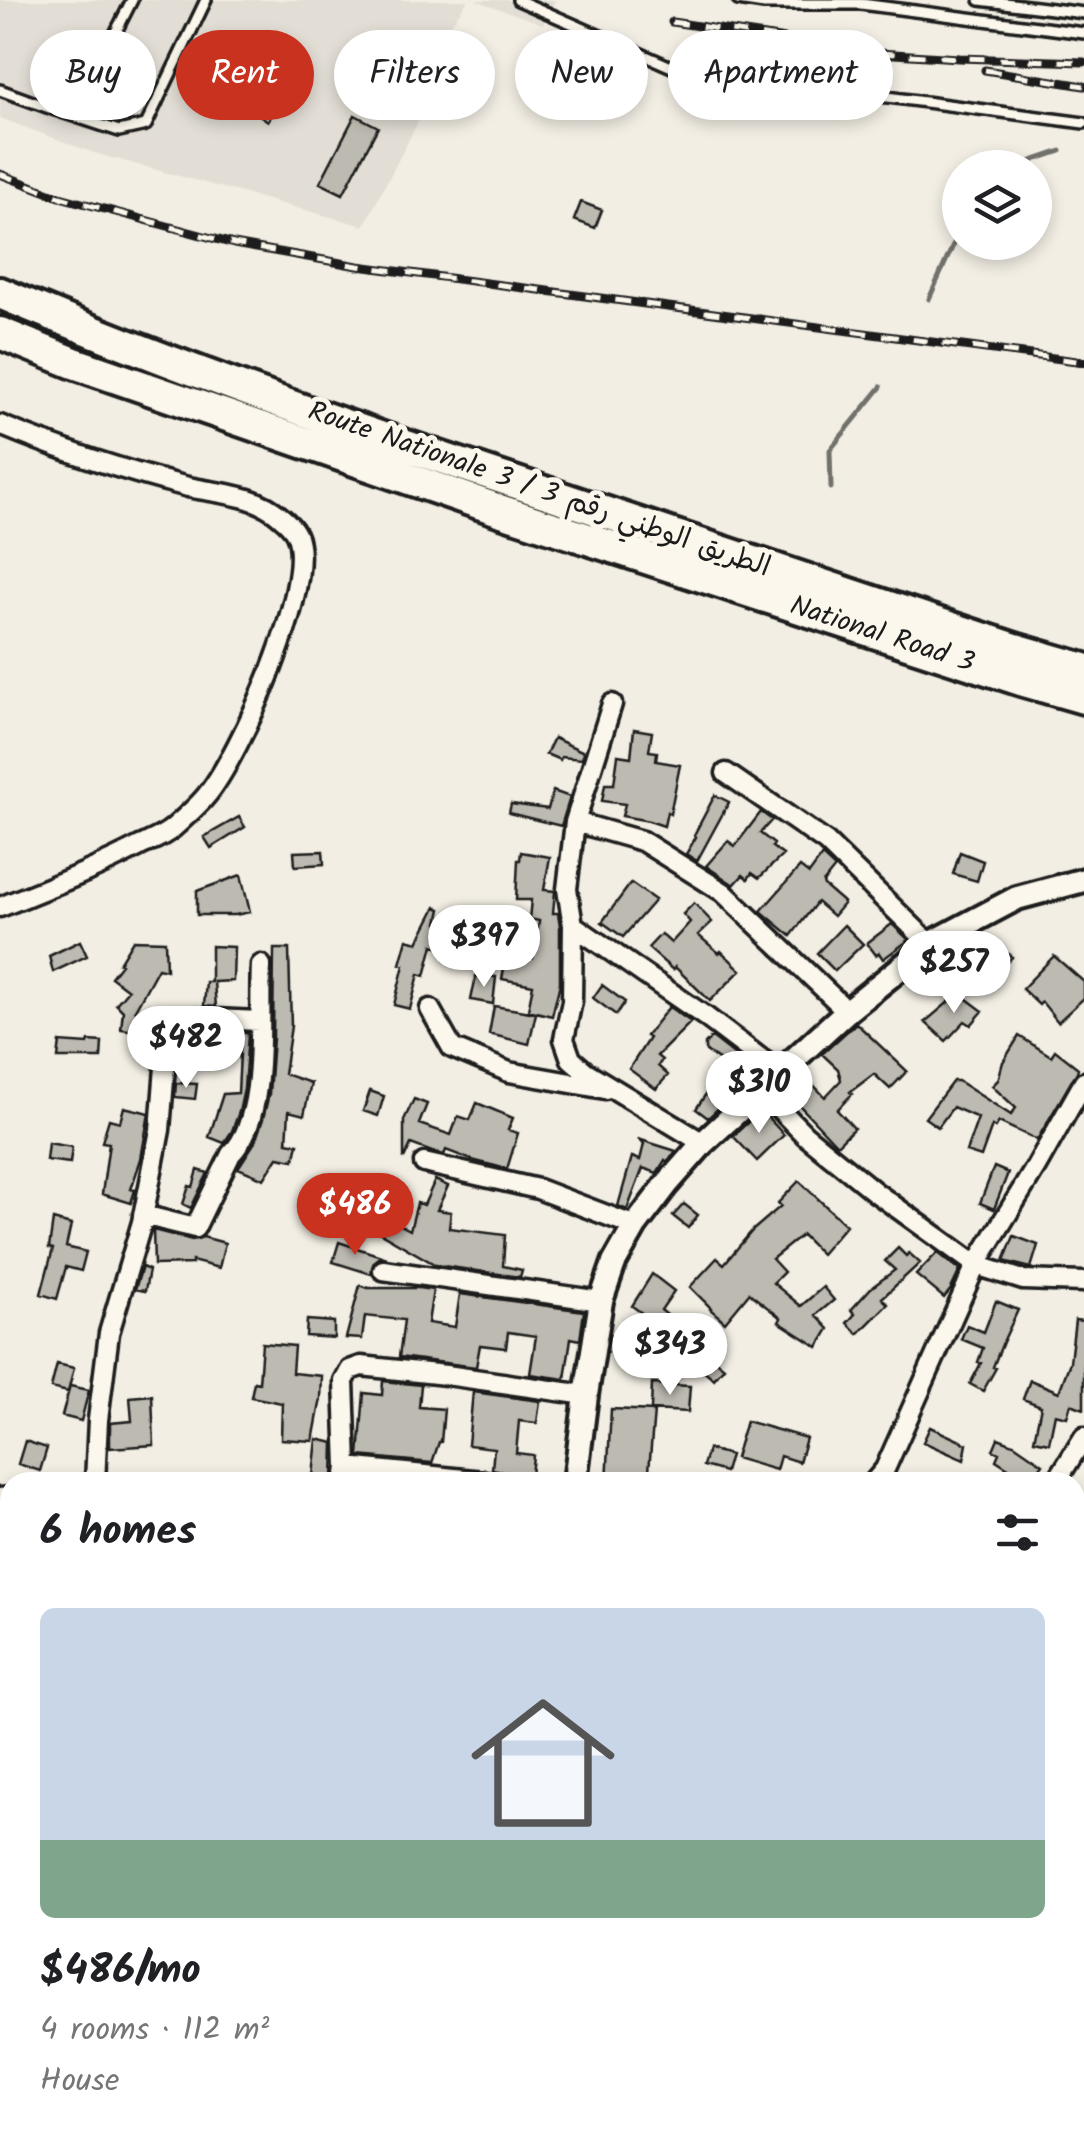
<!DOCTYPE html>
<html lang="en">
<head>
<meta charset="utf-8">
<style>
	:root { --surface:#fff; --page:#f2f2f2; --text:#202124; --muted:#757577; --accent:#c8321e }
	body { margin:0; font-family:Kalam,"Playpen Sans Arabic",sans-serif; background:var(--page); color:var(--text); height:100vh; display:flex; flex-direction:column; font-size:38px; white-space:nowrap }
	* { box-sizing:border-box; margin:0 }
	p { font-size:32px; color:var(--muted) }
	.icon { flex:none; width:55px; height:55px; fill:none; stroke:currentColor; stroke-width:2; stroke-linecap:round; stroke-linejoin:round }
	.map { position:relative; flex:1; overflow:hidden }
	.drawer { position:absolute; left:0px; top:1472px; width:1085px; height:672px; display:flex; flex-direction:column; background:var(--surface); border-radius:30px 30px 0 0; box-shadow:0 5px 15px #0003 }
	.drawer>* { flex:none }
	.hud { position:absolute; left:30px; top:30px; width:1025px; height:90px; display:flex; gap:20px }
	.fabs { position:absolute; left:942px; top:150px; display:grid; gap:20px }
	.fabs a { display:grid; place-items:center; width:110px; height:110px; border-radius:50%; background:var(--surface); box-shadow:0 5px 15px #0003; font-size:50px }
	.price { position:absolute; translate:-50% -85px; padding:0 22px; border-radius:35px; background:#fff; color:#222; font-size:32px; line-height:65px; filter:drop-shadow(0 2px 5px #0008) }
	.price::after { content:''; position:absolute; left:50%; top:60px; width:30px; height:22px; margin-left:-15px; background:inherit; clip-path:polygon(0 0,100% 0,50% 100%) }
	.price.selected { background:var(--accent); color:#fff }
	ul { padding:0; list-style:none }
	li { display:grid; align-content:center; gap:20px; height:530px; padding:0 40px }
	li span { display:grid; place-items:center; height:310px; border-radius:15px; color:#555 }
	li>.icon { margin-inline-start:auto }
	span .icon { width:180px; height:180px; fill:#fffc; stroke-width:1 }
	li b { font-size:42px }
	h2 { display:flex; justify-content:space-between; align-items:center; height:120px; padding:0 40px; font-size:42px }
	.tag { padding:0 35px; border-radius:45px; background:var(--surface); box-shadow:0 5px 15px #0003; font-size:35px; line-height:90px }
	.tag.selected { background:var(--accent); color:#fff }
	.map>svg:first-child { display:block }
	.built { fill:#e2ded5 }
	.lines { fill:none; stroke-linecap:round; stroke-linejoin:round }
	.stream { stroke:#716f6b; stroke-width:5 }
	.building { fill:#bdbab1; stroke:#1c1c1c; stroke-width:2.5 }
	.service-casing { stroke:#1c1c1c; stroke-width:16 }
	.minor-casing { stroke:#1c1c1c; stroke-width:25 }
	.tertiary-casing { stroke:#1c1c1c; stroke-width:30 }
	.trunk-casing { stroke:#1c1c1c; stroke-width:38 }
	.service { stroke:#fbf7ec; stroke-width:9 }
	.minor { stroke:#fbf7ec; stroke-width:18 }
	.tertiary { stroke:#fbf7ec; stroke-width:22 }
	.trunk { stroke:#fbf7ec; stroke-width:30 }
	.rail-casing { stroke:#1c1c1c; stroke-width:9 }
	.rail { stroke:#fbf7ec; stroke-width:5; stroke-dasharray:15; stroke-linecap:butt }
	.labels { text-anchor:middle; dominant-baseline:central; stroke-width:10; stroke-linejoin:round; paint-order:stroke }
	.street-label { font-size:28px; fill:#1c1c1c; stroke:#fbf7ec }
</style>
</head>
<body>
<div class="map">
<svg width="1084" height="2143" viewBox="0 0 1084 2143">
	<rect width="100%" height="100%" fill="#f2eee4"/>
	<filter id="ink" filterUnits="userSpaceOnUse"><feTurbulence type="fractalNoise" baseFrequency=".01" numOctaves="2"/><feDisplacementMap in="SourceGraphic" scale="20" xChannelSelector="R" yChannelSelector="G"/><feConvolveMatrix kernelMatrix="1 2 1 2 8 2 1 2 1" color-interpolation-filters="sRGB"/></filter>
	<g filter="url(#ink)">
		<!-- built -->
		<path class="built" d="M0 0H468L436 46 431 97 364 226 94 153 0 118Z
			M475 0H555L543 24Z"/>
		<g class="lines">
			<!-- stream -->
			<path class="stream" d="M1011 168 1061 151
				M929 299 960 230
				M831 488 830 450 881 387"/>
		</g>
		<!-- building -->
		<path class="building" d="M408 71 421 76 409 103 397 98Z
			M262 95 278 106 268 121 252 110Z
			M355 115 378 127 343 194 320 183Z
			M581 202 602 210 595 228 574 220Z
			M634 729 652 732 649 751 657 752 656 761 680 765 670 814 667 812 664 826 649 821 622 816 625 804 602 801 605 784H614L618 755 631 757Z
			M554 738 584 752 582 759 561 757 560 760 546 754Z
			M553 791 570 797 561 826 509 813 511 804 548 809Z
			M715 795 729 802 697 861 686 854 696 837 694 835Z
			M761 812 772 820 760 833 774 844 772 847 783 855 759 878 752 873 748 879 743 875 734 885 706 866 728 841 735 846Z
			M239 817 245 827 211 848 204 837Z
			M323 851 324 864 295 866 294 852Z
			M521 852 550 857 544 890 555 891 553 913H558L560 926V983L552 1016 528 1010 533 985 502 979 507 953 533 958 539 921 529 919 531 900H516L518 860H520Z
			M960 852 983 861 977 881 953 874Z
			M822 856 835 868 823 883 824 886 844 903 833 916 817 902 791 936 761 911 800 867 809 874Z
			M241 875 250 912 235 915H197V891Z
			M631 883 655 900 623 937 602 922Z
			M694 903 712 922 698 935 719 953 721 951 741 970 710 1001 675 967 673 970 648 948 661 934 671 943 690 922 683 914Z
			M436 907 441 909 438 923 441 924 442 941 451 924 464 930 454 954 433 945 425 976 419 974 410 1009 394 1005 404 965 400 964 407 939 418 942Z
			M892 924 909 940 883 959 879 953 876 955 867 943Z
			M844 925 863 944 835 971 817 953Z
			M133 940 165 941 166 970 158 968 135 1010 146 1012 143 1032 121 1029 123 1011 116 1004 128 990 111 977 121 964 119 963Z
			M80 941 87 956 53 972 49 956Z
			M995 943 1012 957 1000 970 984 955Z
			M211 946 234 947 233 981 214 982 216 1007 204 1006 206 982H211Z
			M274 949H289L291 1026 284 1074 311 1083 304 1115 289 1111 287 1142 298 1144 294 1160 278 1157 264 1179 238 1168 255 1142 263 1119 269 1094 273 1038Z
			M1054 956 1084 982V998L1058 1022 1042 1002 1039 1005 1022 989Z
			M476 976 496 977 493 1004 471 1000Z
			M602 985 625 1002 616 1015 593 998Z
			M959 993 983 1011 971 1025 965 1021 946 1041 925 1022Z
			M494 1006 536 1013 529 1044 489 1034Z
			M669 1007 691 1022 657 1056 662 1060 658 1066 668 1075 656 1089 629 1069 649 1038 646 1036Z
			M856 1023 907 1071 890 1089 874 1074 850 1092 852 1094 837 1110 854 1128 837 1145 784 1089 802 1073 825 1097 841 1080 838 1069 822 1054Z
			M203 1031 218 1032 221 1060 193 1057 194 1037H203Z
			M241 1033H248L244 1089 239 1112 232 1131 224 1143 209 1137 223 1094 238 1093Z
			M1019 1036 1051 1056 1055 1050 1078 1068 1077 1072 1037 1140 999 1122 995 1128 992 1126 981 1157 966 1152 978 1118 953 1107 938 1127 925 1118 953 1081H958L1011 1115 1016 1108 992 1086 998 1080 1003 1062Z
			M712 1037 743 1061 733 1077 742 1082 736 1092 708 1118 696 1109 725 1065 705 1050V1044Z
			M89 1041 102 1042 101 1058H58L60 1042 88 1044Z
			M176 1083 197 1084 195 1099 175 1097Z
			M370 1091 384 1096 378 1116 363 1111Z
			M414 1099 427 1104 419 1124 451 1135 458 1116 470 1120 477 1103 513 1118 508 1130 518 1133 507 1169 472 1160 446 1150 444 1155 432 1152 411 1144 404 1159V1120Z
			M124 1107 149 1113 141 1159 131 1189 135 1190 131 1203 102 1194 109 1143 102 1142 109 1119 120 1122Z
			M761 1110 784 1135 757 1161 733 1136Z
			M638 1139 676 1151 667 1162 665 1160 657 1173 643 1168 627 1210 618 1206 632 1157 640 1160 644 1144Z
			M48 1143 72 1147 70 1163 46 1160Z
			M994 1167 1008 1173 994 1209 980 1203Z
			M198 1170 208 1173 191 1208 183 1204 189 1186 193 1187Z
			M435 1180 448 1186 437 1210 451 1212 449 1228 505 1235 503 1266 522 1270 520 1277 436 1265 372 1228 380 1214 410 1230 417 1203 424 1205Z
			M799 1181 846 1225 821 1254 802 1235 772 1259 784 1272 773 1283 801 1306 823 1287 834 1300 816 1315 829 1329 818 1347 779 1322 781 1318 749 1293 725 1322 710 1309 711 1308 690 1287 717 1258 724 1264 752 1231 781 1206 778 1203Z
			M684 1204 698 1215 688 1228 673 1216Z
			M53 1220 71 1225 66 1247 86 1252 81 1271 66 1267 57 1299 41 1294 53 1249 49 1248Z
			M153 1230 192 1240 203 1237 225 1243 219 1268 192 1261V1264L154 1265Z
			M1014 1236 1038 1245 1031 1268 1004 1261Z
			M339 1242 387 1258H379L374 1262 371 1274 333 1262Z
			M898 1248 906 1256 909 1253 920 1263 882 1298 888 1304 858 1334 847 1323 855 1314 851 1310 871 1288 895 1270 885 1261Z
			M937 1253 960 1270 951 1289 944 1298 916 1275Z
			M142 1267 149 1270 145 1291 135 1289Z
			M652 1274 674 1291 661 1310 695 1338 692 1341 724 1367 714 1379 664 1337 668 1332 632 1306Z
			M360 1285 368 1288H420H418L433 1290 428 1323 455 1327 460 1294 584 1311 580 1340 571 1338 565 1379 530 1374 536 1336 508 1332 506 1348 480 1345 476 1367 399 1357 404 1320 365 1316 362 1339 346 1338Z
			M996 1301 1018 1310 1003 1342 993 1367 996 1368 983 1391 970 1384 981 1363 978 1362 983 1348 961 1339 967 1325 984 1332Z
			M307 1320 334 1322V1338L306 1336Z
			M1075 1320 1084 1321V1409L1071 1404 1067 1417 1055 1414 1049 1443 1034 1440 1041 1406 1023 1399 1030 1380 1059 1392 1070 1362Z
			M262 1343 294 1346 292 1373 322 1376 321 1398 313 1441 281 1439 282 1403 251 1397 254 1382 259 1383Z
			M57 1364 74 1368 68 1392 51 1388Z
			M383 1381 421 1385 419 1407 444 1409 441 1442H439L432 1463 359 1456 364 1393 382 1395Z
			M652 1384 690 1386 688 1412 651 1410Z
			M70 1386 89 1390 81 1421 62 1416Z
			M473 1392 540 1401 537 1423 519 1421 516 1453 533 1455 531 1476 492 1469 494 1448 468 1445Z
			M152 1395 154 1445 110 1448V1423L132 1421 130 1397Z
			M611 1409 654 1411 648 1482H607Z
			M746 1421 806 1438 799 1462 780 1456 776 1470 735 1458Z
			M930 1427 967 1444 964 1460 923 1442Z
			M998 1438 1014 1444 1043 1464 1030 1482 996 1460 999 1453 993 1450Z
			M317 1439 334 1443 333 1479 313 1476Z
			M25 1441 47 1448 40 1471 18 1464Z
			M708 1449 730 1455 725 1472 703 1466Z"/>
		<g class="lines">
			<defs>
				<path id="service" d="M518 0 676 69 1084 123
					M738 0 764 4H861L1084 33
					M980 0 1084 13
					M0 90 55 110 73 108 86 91 132 0
					M55 110 119 131 146 125 206 0"/>
				<path id="minor" d="M0 425C60 450 125 471 188 487 220 494 256 494 281 517 286 521 293 528 296 534 318 582 239 757 206 796 197 807 184 818 173 828 164 836 151 841 140 846 95 870 47 888 0 907
					M612 704 575 822 567 889 573 925 572 1001 564 1039 571 1059 586 1072 703 1143
					M726 773 826 842 930 944
					M575 822 642 841 723 892 847 1011
					M573 925 706 1017 780 1073
					M430 1009 452 1048 509 1072 605 1089
					M761 1090 805 1135 875 1192 976 1265 1023 1280 1084 1282
					M424 1163 538 1189 635 1226
					M143 1215 195 1228 231 1154C269 1117 258 1015 261 965
					M383 1270 601 1301
					M347 1467 493 1482
					M95 1482 98 1420 109 1333 142 1222 160 1130 169 1017 259 1021
					M345 1482 347 1467 344 1381 350 1370 361 1366 446 1375 586 1395
					M874 1482 885 1469 976 1265 1036 1167 1084 1082
					M1056 1482 1084 1437
					M0 1498 10 1497
					M1075 1582 1084 1600
					M0 1594H10
					M1075 1684 1084 1679
					M0 1695H10
					M1075 1787 1084 1786
					M0 1795H10
					M1075 1885 1084 1884
					M0 1892H10
					M1075 1903 1079 1957 1075 2143
					M0 1987H10
					M0 2102H10
					M338 2135 339 2143
					M677 2135 678 2143
					M808 2135V2143
					M148 2143 153 2135
					M262 2143 268 2135
					M457 2143V2135"/>
				<path id="tertiary" d="M575 1482 586 1395 601 1301 614 1263 635 1226 667 1184 703 1143 847 1011 930 944 1017 898 1084 880
					M562 2135V2143"/>
				<path id="trunk" d="M0 293C127 347 257 395 388 440L1015 649 1084 669
					M0 333 74 363 502 511 1021 680 1084 698"/>
			</defs>
			<!-- service casing -->
			<use href="#service" class="service-casing"/>
			<!-- minor casing -->
			<use href="#minor" class="minor-casing"/>
			<!-- tertiary casing -->
			<use href="#tertiary" class="tertiary-casing"/>
			<!-- trunk casing -->
			<use href="#trunk" class="trunk-casing"/>
			<!-- service -->
			<use href="#service" class="service"/>
			<!-- minor -->
			<use href="#minor" class="minor"/>
			<!-- tertiary -->
			<use href="#tertiary" class="tertiary"/>
			<!-- trunk -->
			<use href="#trunk" class="trunk"/>
			<defs>
				<path id="rail" d="M672 22 878 53 959 58 1084 62
					M985 70 1084 86
					M0 174 60 197 234 244 358 266 1084 362"/>
			</defs>
			<!-- rail casing -->
			<use href="#rail" class="rail-casing"/>
			<!-- rail -->
			<use href="#rail" class="rail"/>
		</g>
	</g>
	<g class="labels">
		<!-- street labels -->
		<g class="street-label">
			<text transform="translate(539 490) rotate(19)">Route Nationale 3 / الطريق الوطني رقم 3</text>
			<text transform="translate(882 635) rotate(18)">National Road 3</text>
		</g>
	</g>
</svg>
<div class="fabs">
<a><svg class="icon" aria-label="layers" viewBox="0 0 24 24"><path d="M12 4l9 5-9 5-9-5zM3 14l9 5 9-5"/></svg></a>
</div>
<b class="price" style="left:484px;top:990px">$397</b>
<b class="price" style="left:954px;top:1016px">$257</b>
<b class="price" style="left:186px;top:1091px">$482</b>
<b class="price" style="left:759px;top:1136px">$310</b>
<b class="price selected" style="left:355px;top:1258px">$486</b>
<b class="price" style="left:670px;top:1398px">$343</b>
<div class="hud">
<a class="tag">Buy</a>
<a class="tag selected">Rent</a>
<a class="tag">Filters</a>
<a class="tag">New</a>
<a class="tag">Apartment</a>
</div>
<section class="drawer">
<h2>6 homes<svg class="icon" aria-label="filters" viewBox="0 0 24 24"><path d="M4 7h16M4 17h16"/><circle cx="9" cy="7" r="2"/><circle cx="15" cy="17" r="2"/></svg></h2>
<ul>
<li><span style="background:linear-gradient(#c9d6e8 75%,#7fa58c 0)"><svg class="icon" aria-label="home" viewBox="0 0 24 24"><path d="M3 11l9-7 9 7M6 9v11h12V9"/></svg></span><div><b>$486/mo</b><p>4 rooms · 112 m²</p><p>House</p></div></li>
</ul>
</section>
</div>
</body>
</html>
